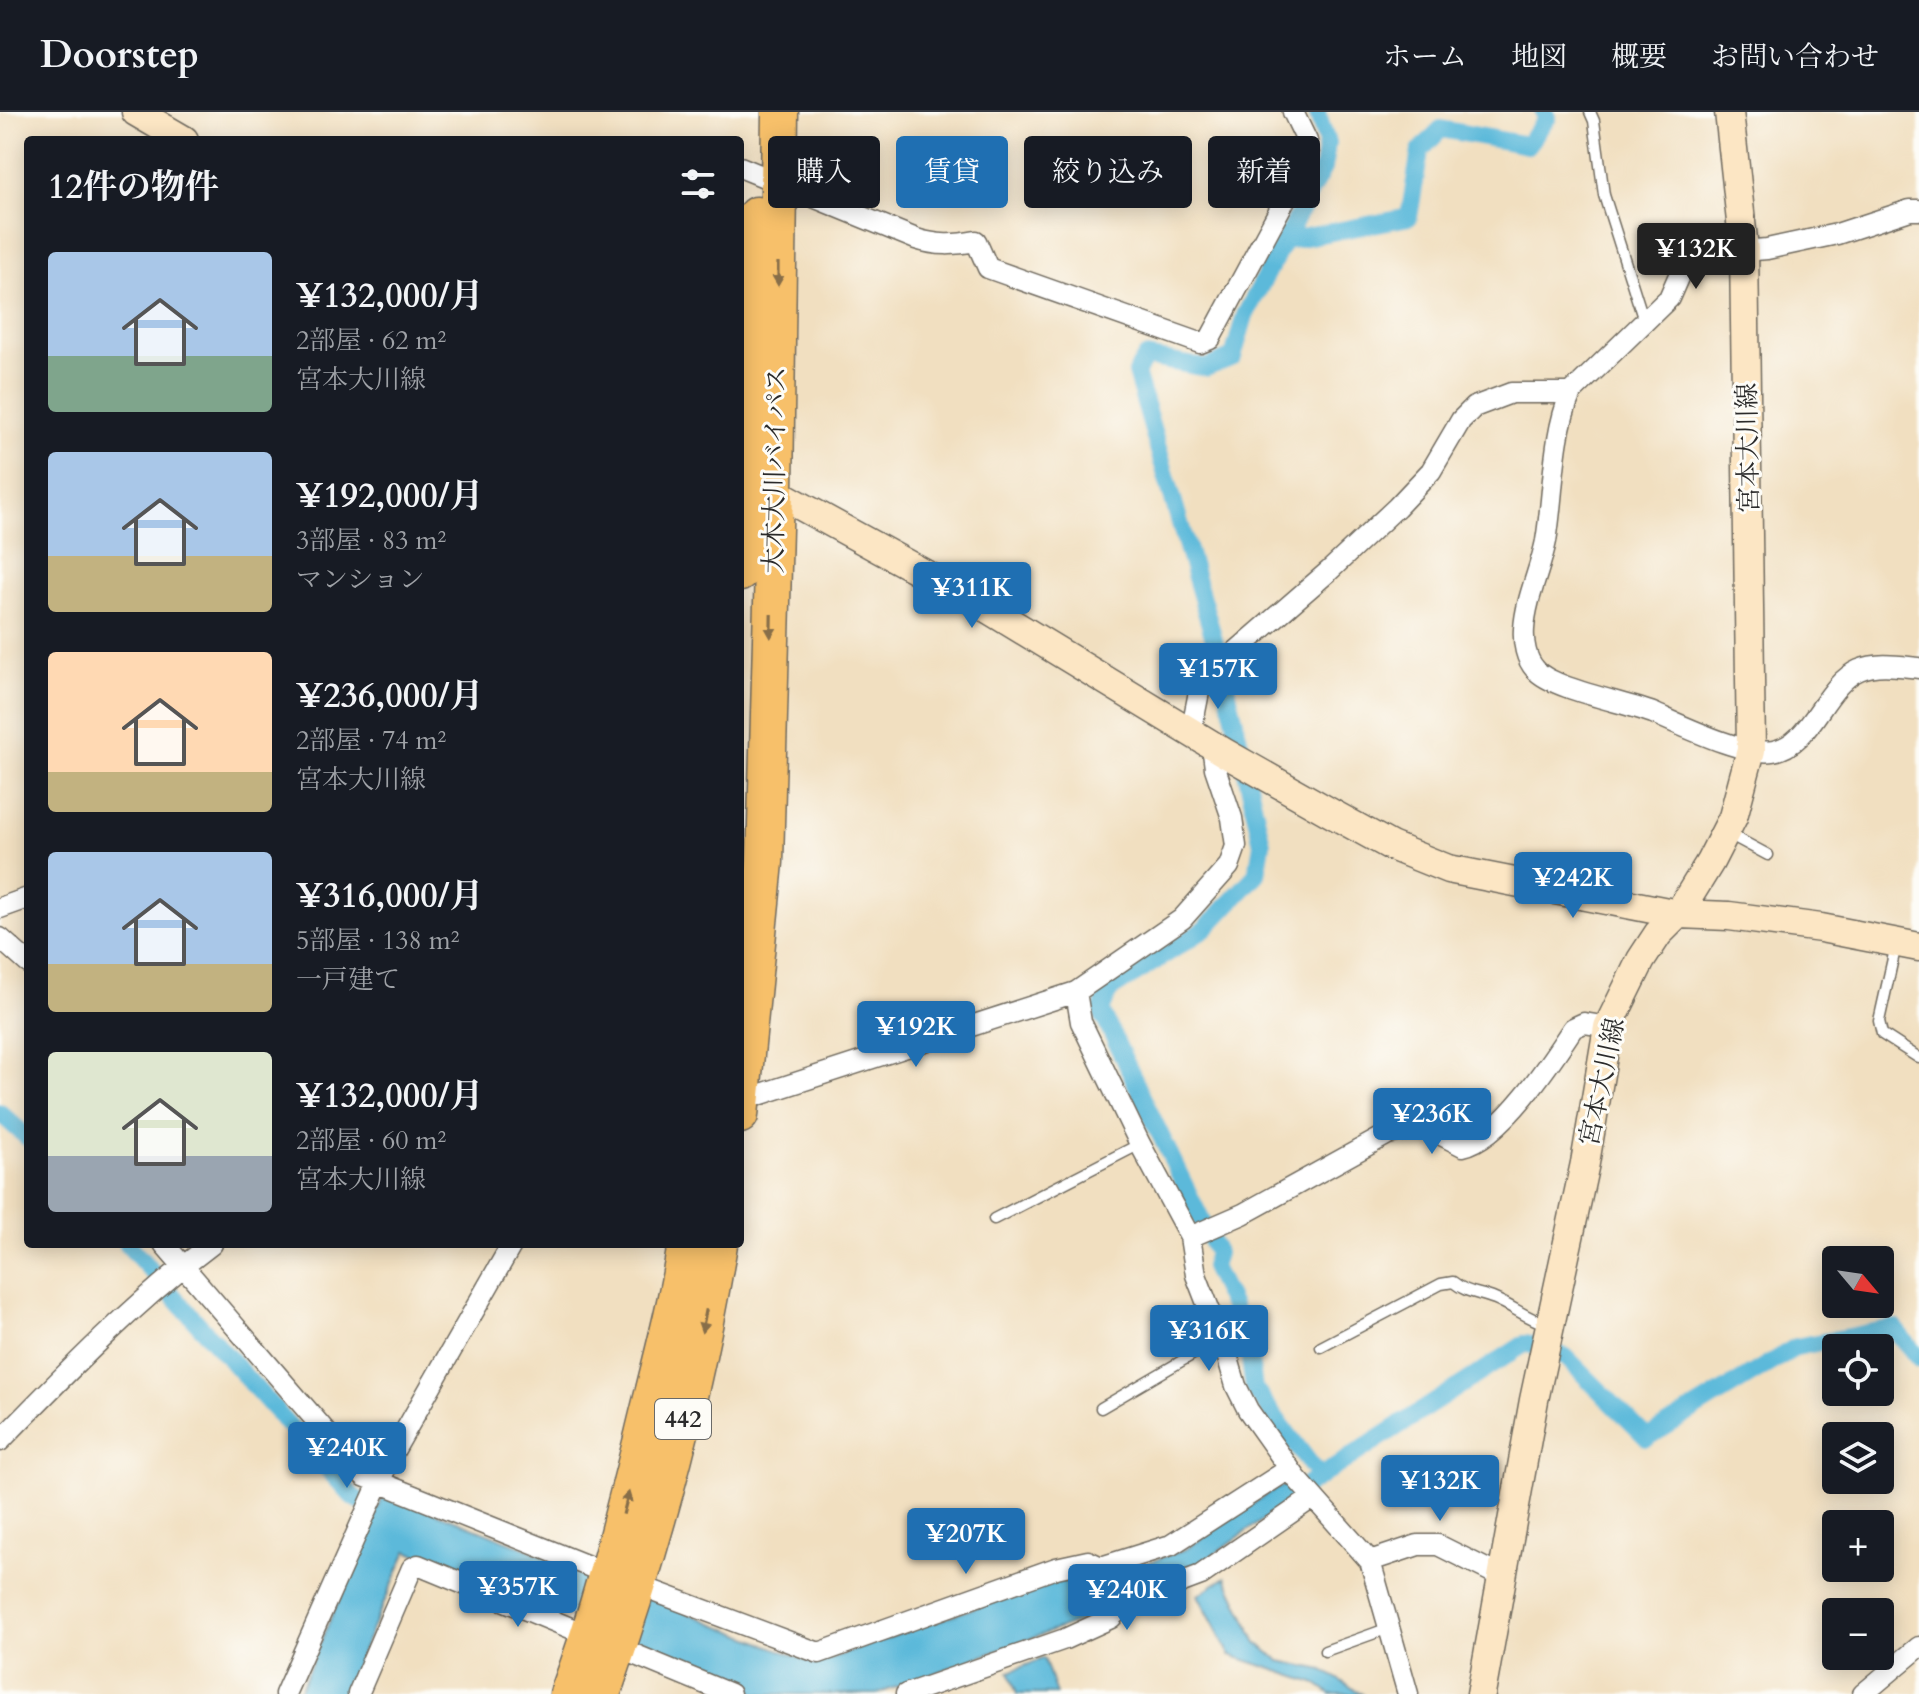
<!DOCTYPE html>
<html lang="ja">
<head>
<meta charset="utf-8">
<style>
	:root { --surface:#171b24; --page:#20242c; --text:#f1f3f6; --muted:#9ea1a6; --line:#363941; --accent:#1f6fb2 }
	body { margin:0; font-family:Cardo,"Noto Serif JP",serif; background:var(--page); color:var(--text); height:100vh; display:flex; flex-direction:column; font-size:30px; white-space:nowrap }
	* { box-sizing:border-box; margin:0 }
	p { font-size:26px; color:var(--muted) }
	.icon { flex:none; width:44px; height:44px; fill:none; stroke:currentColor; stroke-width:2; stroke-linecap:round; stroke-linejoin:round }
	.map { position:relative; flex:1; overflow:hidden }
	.sheet { position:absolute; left:24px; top:24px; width:720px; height:1112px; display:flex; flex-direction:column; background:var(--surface); border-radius:8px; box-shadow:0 4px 20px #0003 }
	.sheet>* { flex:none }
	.banner { position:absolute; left:768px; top:24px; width:760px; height:72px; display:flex; gap:16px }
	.needle { width:52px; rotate:119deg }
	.buttons { position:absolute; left:1822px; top:1134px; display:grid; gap:16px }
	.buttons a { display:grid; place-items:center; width:72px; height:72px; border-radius:8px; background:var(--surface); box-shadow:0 4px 20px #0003; font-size:40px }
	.price { position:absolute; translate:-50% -68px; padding:0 18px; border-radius:8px; background:var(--accent); color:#fff; font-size:26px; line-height:52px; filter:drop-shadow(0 2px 4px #0008) }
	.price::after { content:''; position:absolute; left:50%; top:48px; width:24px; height:18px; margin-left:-12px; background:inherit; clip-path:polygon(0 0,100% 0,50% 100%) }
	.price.selected { background:#222; color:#fff }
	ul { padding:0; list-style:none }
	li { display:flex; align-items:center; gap:24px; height:200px; padding:0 24px }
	li span { display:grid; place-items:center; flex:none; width:224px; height:160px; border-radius:8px; color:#555 }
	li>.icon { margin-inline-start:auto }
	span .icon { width:96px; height:96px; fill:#fffc; stroke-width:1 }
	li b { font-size:34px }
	h2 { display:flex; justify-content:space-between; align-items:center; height:96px; padding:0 24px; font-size:34px }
	.tag { padding:0 28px; border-radius:8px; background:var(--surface); box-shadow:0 4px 20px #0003; font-size:28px; line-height:72px }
	.tag.selected { background:var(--accent); color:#fff }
	header { display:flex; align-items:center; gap:48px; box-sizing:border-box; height:112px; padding:0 40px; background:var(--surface); border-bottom:2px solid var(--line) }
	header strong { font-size:38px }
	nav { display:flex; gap:44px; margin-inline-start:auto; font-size:28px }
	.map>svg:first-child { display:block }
	.water { fill:#5cb9da; stroke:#447282; stroke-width:2 }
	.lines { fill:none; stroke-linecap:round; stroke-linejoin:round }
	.canal { stroke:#5cb9da; stroke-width:18 }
	.lane-casing { stroke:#706a5f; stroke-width:13 }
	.street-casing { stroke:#706a5f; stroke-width:23 }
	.secondary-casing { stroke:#706a5f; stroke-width:31 }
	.highway-casing { stroke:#706a5f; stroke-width:39 }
	.lane { stroke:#fff; stroke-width:10 }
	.street { stroke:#fff; stroke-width:20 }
	.secondary { stroke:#fce6c4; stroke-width:28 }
	.highway { stroke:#f7c06b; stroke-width:36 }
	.oneway { fill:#876e48 }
	.labels { text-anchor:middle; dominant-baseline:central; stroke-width:6; stroke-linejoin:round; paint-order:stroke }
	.shield { fill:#fdfcf7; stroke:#6a6a68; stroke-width:2 }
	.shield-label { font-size:24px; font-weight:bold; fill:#2b2b2b }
	.street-label { font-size:26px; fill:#2b2b2b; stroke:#fdfcf7 }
</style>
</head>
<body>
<header>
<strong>Doorstep</strong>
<nav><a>ホーム</a><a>地図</a><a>概要</a><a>お問い合わせ</a></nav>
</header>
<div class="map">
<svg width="1919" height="1582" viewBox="0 0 1919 1582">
	<rect width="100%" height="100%" fill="#fdfcf7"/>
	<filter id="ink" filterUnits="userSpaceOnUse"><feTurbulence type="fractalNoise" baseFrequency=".0125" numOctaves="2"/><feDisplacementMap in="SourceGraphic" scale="16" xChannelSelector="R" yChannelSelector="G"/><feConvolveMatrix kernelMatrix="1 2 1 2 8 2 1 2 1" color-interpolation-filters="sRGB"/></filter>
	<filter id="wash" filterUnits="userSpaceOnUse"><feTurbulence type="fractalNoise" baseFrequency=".006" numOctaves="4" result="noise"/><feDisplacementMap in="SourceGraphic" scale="32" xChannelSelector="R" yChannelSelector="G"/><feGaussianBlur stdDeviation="1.8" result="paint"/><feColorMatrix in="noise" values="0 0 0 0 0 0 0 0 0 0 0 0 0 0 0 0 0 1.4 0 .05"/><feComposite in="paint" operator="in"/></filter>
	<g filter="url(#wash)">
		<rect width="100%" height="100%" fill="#f1dfc0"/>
		<!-- water -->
		<path class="water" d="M1292 1371 1300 1382 1188 1460 1100 1491 1099 1502 877 1582H758L633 1534 571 1505 407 1439 343 1582H298L383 1385 392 1383 815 1552 1082 1458 1087 1461 1092 1471 1186 1437 1275 1377Z
			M1226 1465 1257 1531 1280 1549 1323 1558 1362 1582H1331L1317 1572 1230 1543 1198 1483Z
			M1044 1546 1056 1582H1017L1009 1560Z"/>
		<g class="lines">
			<!-- canal -->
			<path class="canal" d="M1317 0 1327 31 1323 56 1245 203 1233 245 1206 256 1146 245 1136 261 1211 517 1234 605 1262 732 1257 762 1205 817 1109 879 1101 899 1217 1141 1213 1155 1247 1225 1254 1277 1320 1365
				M1285 129 1409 105 1420 39 1441 17 1527 33 1548 5 1543 0
				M0 1001 28 1026
				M127 1132 157 1165
				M168 1178 352 1384 358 1388
				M1295 1381 1526 1231 1566 1245 1647 1326 1796 1235 1894 1216 1919 1247"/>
		</g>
	</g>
	<g filter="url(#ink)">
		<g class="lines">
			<defs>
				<path id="lane" d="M1590 0 1594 9 1604 83 1644 209
					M1727 721 1768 743
					M1896 833 1879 909 1882 922 1919 946
					M994 1107 1140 1032
					M1321 1235 1441 1172 1453 1170C1468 1182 1478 1180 1495 1187 1514 1195 1526 1206 1548 1213
					M1101 1296 1221 1226
					M1325 1539 1389 1516"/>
				<path id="street" d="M740 55 916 127C937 134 955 133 976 129L988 156 1200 231 1210 227 1309 43 1307 29 1293 0
					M1919 98H1910L1837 122 1767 137 1694 143 1684 152 1669 186 1571 281C1552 324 1554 382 1546 429 1540 459 1526 486 1524 517 1523 531 1526 547 1535 557 1551 577 1625 590 1653 601 1681 613 1744 644 1773 639 1812 633 1823 574 1859 558 1878 550 1899 554 1919 556
					M1191 620 1200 575 1210 562 1329 459 1397 395 1431 359 1461 308 1474 295 1511 281H1571
					M0 796 28 786
					M0 826 28 851
					M1076 880 1081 910 1140 1032 1190 1125 1196 1163 1227 1243 1236 1274 1248 1298 1297 1367 1370 1449 1408 1582
					M740 989 1076 880 1182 807 1229 754 1236 734 1232 706 1215 656 1212 633
					M1190 1125 1243 1102 1388 1022 1416 1015 1428 1016 1463 1034C1501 1026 1552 948 1573 916L1584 911 1608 915
					M164 1132 364 1364 608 1462 819 1541 1056 1456 1088 1449 1101 1455 1171 1433 1289 1357
					M0 1329C68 1259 134 1191 212 1132
					M1370 1449 1418 1433H1438L1502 1465
					M285 1582 391 1344 512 1132
					M358 1582 412 1456 418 1453 730 1582
					M906 1582 1065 1527 1111 1506 1124 1492 1201 1463 1312 1386
					M1863 1582 1919 1535"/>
				<path id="secondary" d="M136 0 184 28
					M761 372 985 495 1225 641 1331 701 1391 734 1448 757 1678 802 1729 804 1821 816 1919 835
					M1481 1582 1534 1288 1585 1051 1608 915 1641 848 1658 822 1678 802 1710 750 1733 705 1751 638 1744 137 1729 0"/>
				<path id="highway" d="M740 461 743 304 756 103
					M740 1003 765 750 775 380 780 0
					M568 1582C600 1497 621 1411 643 1323 658 1260 676 1196 686 1132
					M602 1582C653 1436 694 1285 719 1132"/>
			</defs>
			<!-- lane casing -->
			<use href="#lane" class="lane-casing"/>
			<!-- street casing -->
			<use href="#street" class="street-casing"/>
			<!-- secondary casing -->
			<use href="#secondary" class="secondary-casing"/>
			<!-- highway casing -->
			<use href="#highway" class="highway-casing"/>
			<!-- lane -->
			<use href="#lane" class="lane"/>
			<!-- street -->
			<use href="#street" class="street"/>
			<!-- secondary -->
			<use href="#secondary" class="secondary"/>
			<!-- highway -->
			<use href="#highway" class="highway"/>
		</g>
		<!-- one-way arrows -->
		<defs><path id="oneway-solid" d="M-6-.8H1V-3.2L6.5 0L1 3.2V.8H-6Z" transform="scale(2)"/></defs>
		<g class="oneway">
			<use href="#oneway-solid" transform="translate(778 162) rotate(90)"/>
			<use href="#oneway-solid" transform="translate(771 514) rotate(91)"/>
			<use href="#oneway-solid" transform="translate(704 1209) rotate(101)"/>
			<use href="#oneway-solid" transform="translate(626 1391) rotate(-76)"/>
		</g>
	</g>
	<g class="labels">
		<!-- shield labels -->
		<rect class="shield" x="655" y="1287" width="56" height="40" rx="6"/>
		<g class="shield-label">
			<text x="683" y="1307">442</text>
		</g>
		<!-- street labels -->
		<g class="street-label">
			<text transform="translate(1748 336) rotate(-91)">宮本大川線</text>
			<text transform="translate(775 358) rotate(-89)">大木大川バイパス</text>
			<text transform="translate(1602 970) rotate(-78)">宮本大川線</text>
		</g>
	</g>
</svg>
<div class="buttons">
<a><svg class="needle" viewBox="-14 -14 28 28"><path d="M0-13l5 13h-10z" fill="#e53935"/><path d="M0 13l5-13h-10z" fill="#9ea1a6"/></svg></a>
<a><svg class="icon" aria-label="locate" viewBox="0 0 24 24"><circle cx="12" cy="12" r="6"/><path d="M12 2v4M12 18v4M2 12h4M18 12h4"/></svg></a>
<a><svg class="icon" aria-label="layers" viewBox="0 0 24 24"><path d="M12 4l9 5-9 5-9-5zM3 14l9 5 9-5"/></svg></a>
<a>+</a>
<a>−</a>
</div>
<b class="price selected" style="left:1696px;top:179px">¥132K</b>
<b class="price" style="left:972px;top:518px">¥311K</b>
<b class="price" style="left:1218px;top:599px">¥157K</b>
<b class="price" style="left:1573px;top:808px">¥242K</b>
<b class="price" style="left:916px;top:957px">¥192K</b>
<b class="price" style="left:1432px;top:1044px">¥236K</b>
<b class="price" style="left:1209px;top:1261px">¥316K</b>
<b class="price" style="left:347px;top:1378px">¥240K</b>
<b class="price" style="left:1440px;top:1411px">¥132K</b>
<b class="price" style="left:966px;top:1464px">¥207K</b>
<b class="price" style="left:518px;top:1517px">¥357K</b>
<b class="price" style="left:1127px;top:1520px">¥240K</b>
<div class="banner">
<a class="tag">購入</a>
<a class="tag selected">賃貸</a>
<a class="tag">絞り込み</a>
<a class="tag">新着</a>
</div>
<section class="sheet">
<h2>12件の物件<svg class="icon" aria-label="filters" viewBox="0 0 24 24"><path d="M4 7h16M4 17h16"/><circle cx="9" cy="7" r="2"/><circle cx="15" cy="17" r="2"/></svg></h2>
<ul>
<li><span style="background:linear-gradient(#a9c7e8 65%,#7fa58c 0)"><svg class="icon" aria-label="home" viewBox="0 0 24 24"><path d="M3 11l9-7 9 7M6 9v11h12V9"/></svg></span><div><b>¥132,000/月</b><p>2部屋 · 62 m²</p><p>宮本大川線</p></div></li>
<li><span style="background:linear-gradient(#a9c7e8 65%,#c2b280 0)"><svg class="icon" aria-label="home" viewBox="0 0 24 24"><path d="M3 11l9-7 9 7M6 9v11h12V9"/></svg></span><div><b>¥192,000/月</b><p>3部屋 · 83 m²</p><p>マンション</p></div></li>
<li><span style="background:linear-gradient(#ffd9b3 75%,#c2b280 0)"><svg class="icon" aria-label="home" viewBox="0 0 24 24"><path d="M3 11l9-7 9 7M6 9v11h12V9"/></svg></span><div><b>¥236,000/月</b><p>2部屋 · 74 m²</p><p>宮本大川線</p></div></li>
<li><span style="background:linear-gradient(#a9c7e8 70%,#c2b280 0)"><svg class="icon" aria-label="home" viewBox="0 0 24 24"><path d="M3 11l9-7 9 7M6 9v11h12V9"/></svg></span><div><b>¥316,000/月</b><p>5部屋 · 138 m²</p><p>一戸建て</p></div></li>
<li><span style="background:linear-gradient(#dfe7d0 65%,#9aa5b1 0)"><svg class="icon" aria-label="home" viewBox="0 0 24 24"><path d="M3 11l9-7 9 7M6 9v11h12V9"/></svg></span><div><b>¥132,000/月</b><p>2部屋 · 60 m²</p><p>宮本大川線</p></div></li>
</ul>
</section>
</div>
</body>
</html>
